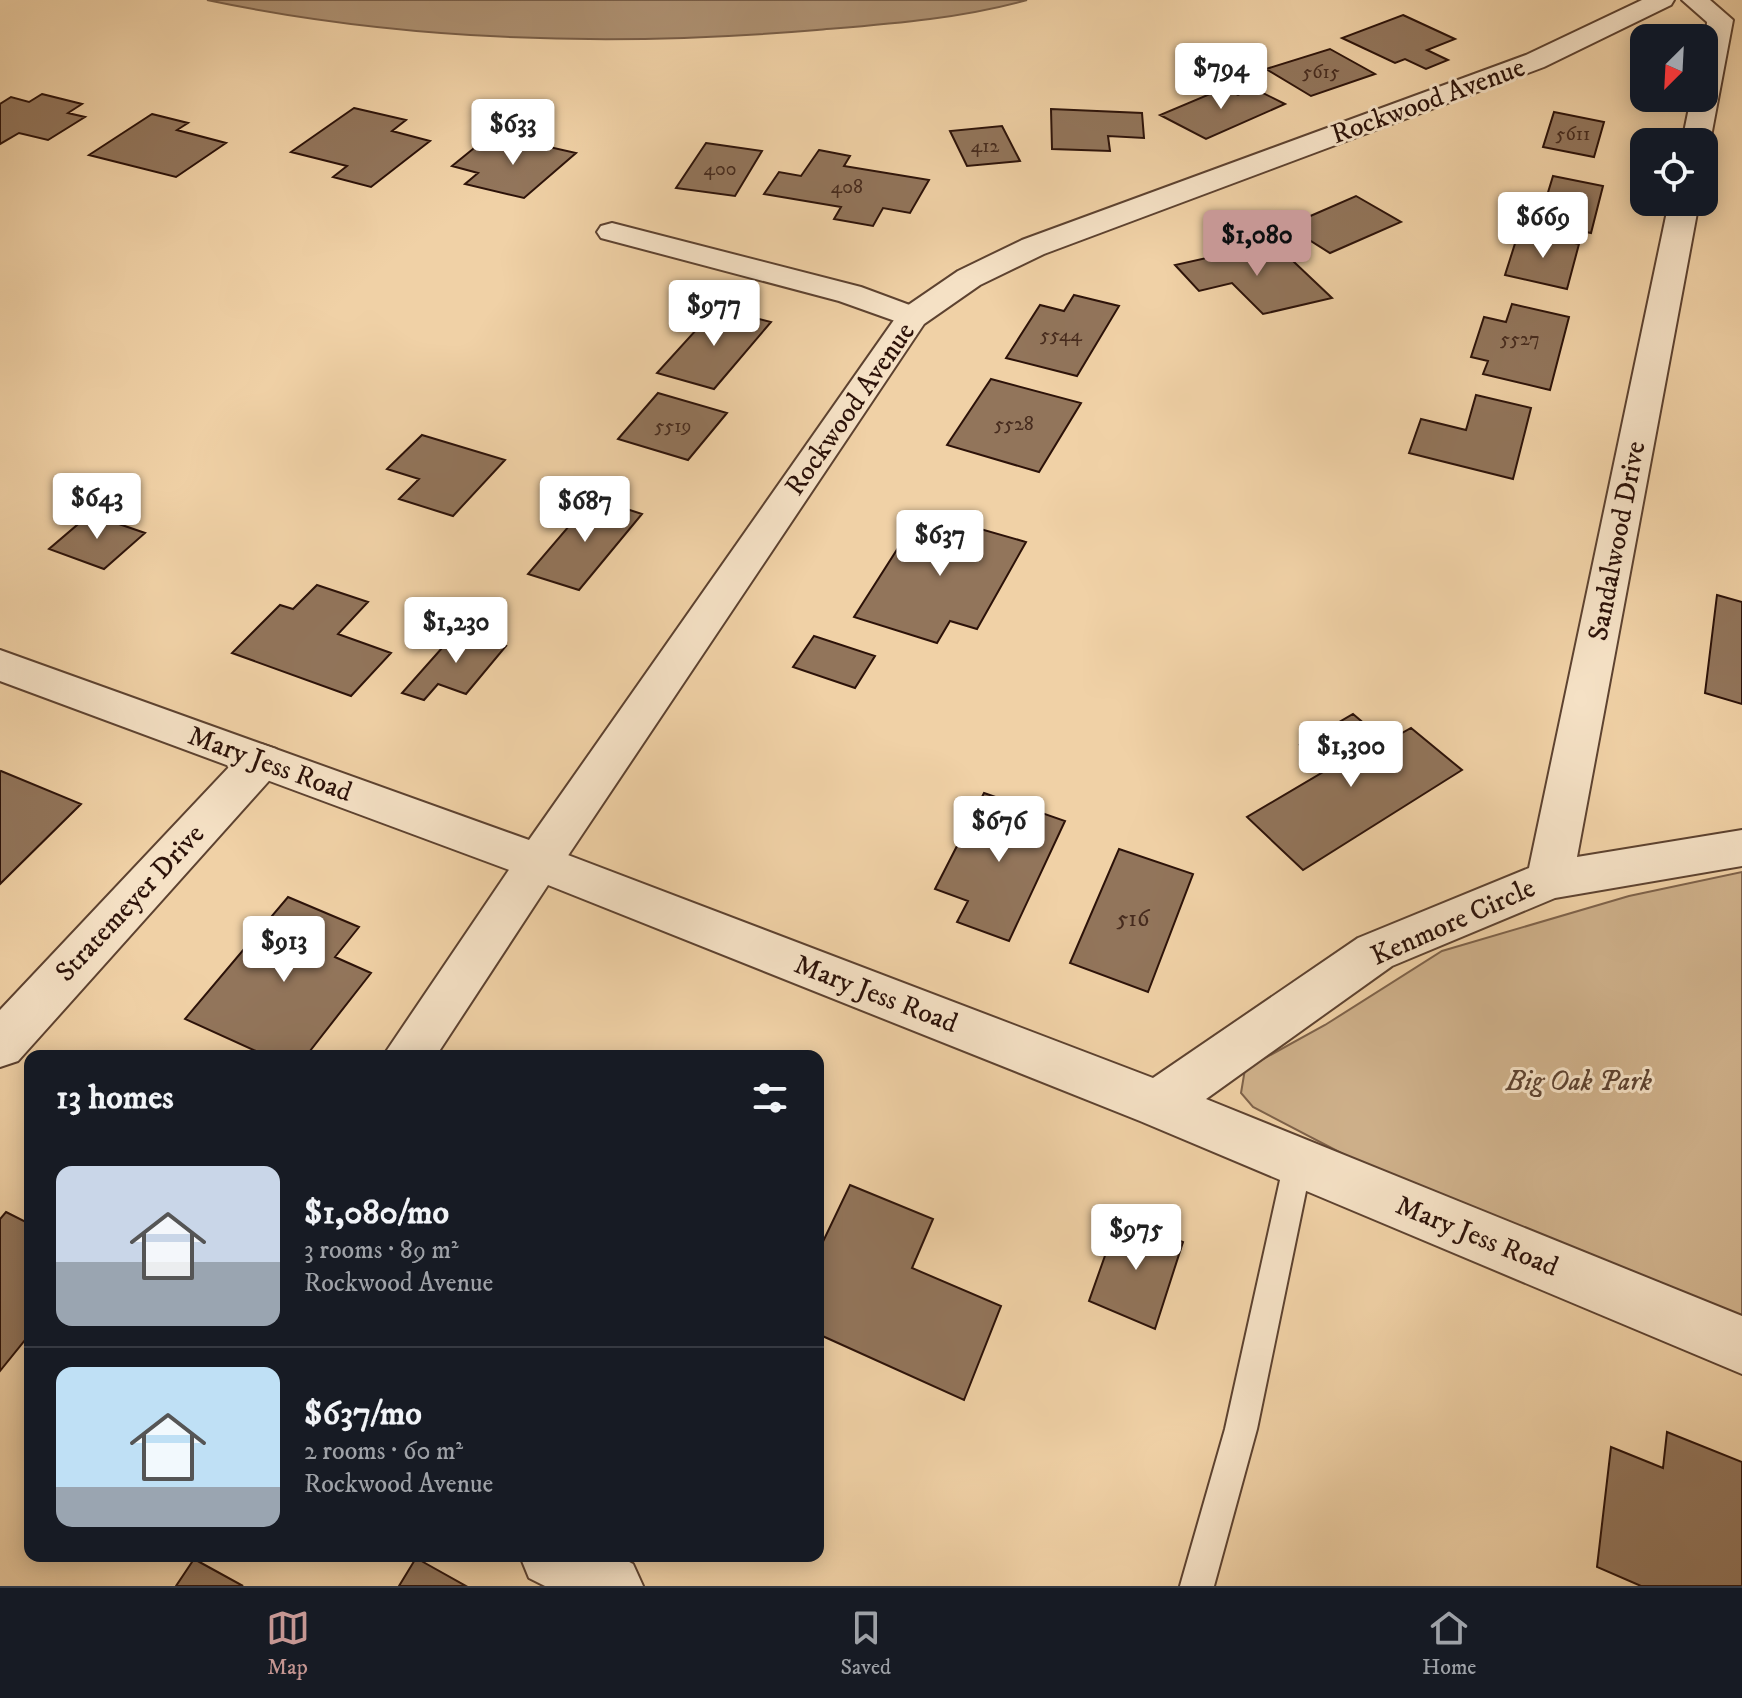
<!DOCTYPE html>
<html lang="en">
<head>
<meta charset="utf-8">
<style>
	:root { --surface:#171b24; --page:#20242c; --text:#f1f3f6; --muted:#9ea1a6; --line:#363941; --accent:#c59692 }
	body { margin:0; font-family:"IM FELL DW Pica",serif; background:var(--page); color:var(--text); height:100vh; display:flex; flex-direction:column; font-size:30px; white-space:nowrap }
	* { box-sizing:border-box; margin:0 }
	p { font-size:26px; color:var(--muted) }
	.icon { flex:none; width:44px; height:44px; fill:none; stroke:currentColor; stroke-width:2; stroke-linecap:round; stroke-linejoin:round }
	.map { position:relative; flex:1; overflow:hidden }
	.side { position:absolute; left:24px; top:1050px; width:800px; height:512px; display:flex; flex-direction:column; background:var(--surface); border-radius:16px; box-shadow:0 4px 20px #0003 }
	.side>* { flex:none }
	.needle { width:52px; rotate:204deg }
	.fabs { position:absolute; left:1630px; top:24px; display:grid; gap:16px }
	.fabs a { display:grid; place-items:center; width:88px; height:88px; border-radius:16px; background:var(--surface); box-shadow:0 4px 20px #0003; font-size:40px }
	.price { position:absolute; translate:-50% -68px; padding:0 18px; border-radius:8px; background:#fff; color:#222; font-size:26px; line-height:52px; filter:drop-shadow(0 2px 4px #0008) }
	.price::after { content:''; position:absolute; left:50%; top:48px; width:24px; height:18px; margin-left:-12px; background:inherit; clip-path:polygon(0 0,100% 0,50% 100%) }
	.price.current { background:var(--accent); color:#111 }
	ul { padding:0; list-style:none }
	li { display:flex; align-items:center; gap:24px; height:200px; padding:0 32px }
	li+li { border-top:2px solid var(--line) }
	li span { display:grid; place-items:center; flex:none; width:224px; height:160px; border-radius:16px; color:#555 }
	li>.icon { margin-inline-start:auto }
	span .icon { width:96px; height:96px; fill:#fffc; stroke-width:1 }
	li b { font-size:34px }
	h2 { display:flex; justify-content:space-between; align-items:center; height:96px; padding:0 32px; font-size:34px }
	.tab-bar { display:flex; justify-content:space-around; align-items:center; height:112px; border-top:2px solid var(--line); background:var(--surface); font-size:22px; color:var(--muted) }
	.tab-bar a { display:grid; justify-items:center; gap:4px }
	.tab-bar .current { color:var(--accent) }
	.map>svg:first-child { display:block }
	.green { fill:#cfb18b; stroke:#7e624a; stroke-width:2 }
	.water { fill:#ad9071; stroke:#795e47; stroke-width:2 }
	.building { fill:#92755b; stroke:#2c1209; stroke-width:2 }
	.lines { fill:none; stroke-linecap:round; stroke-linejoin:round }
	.service-casing { stroke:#5d4230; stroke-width:4 }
	.minor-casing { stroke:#5d4230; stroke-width:4 }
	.tertiary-casing { stroke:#5d4230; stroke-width:4 }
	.service { fill:#f5e1c5; fill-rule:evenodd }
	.minor { fill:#f5e1c5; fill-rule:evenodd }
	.tertiary { fill:#f5e1c5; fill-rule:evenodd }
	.labels { text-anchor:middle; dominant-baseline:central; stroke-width:6; stroke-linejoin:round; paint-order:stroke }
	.far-number-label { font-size:20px; fill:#462b1e }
	.number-label { font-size:24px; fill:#462b1e }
	.street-label { font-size:28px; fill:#2c1209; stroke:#f5e1c5 }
	.park-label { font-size:28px; font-style:italic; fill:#5d4230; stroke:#f5e1c5 }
</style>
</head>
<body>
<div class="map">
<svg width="1742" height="1586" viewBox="0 0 1742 1586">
	<rect width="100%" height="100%" fill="#f0d1a6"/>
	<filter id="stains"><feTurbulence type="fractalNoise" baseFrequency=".0025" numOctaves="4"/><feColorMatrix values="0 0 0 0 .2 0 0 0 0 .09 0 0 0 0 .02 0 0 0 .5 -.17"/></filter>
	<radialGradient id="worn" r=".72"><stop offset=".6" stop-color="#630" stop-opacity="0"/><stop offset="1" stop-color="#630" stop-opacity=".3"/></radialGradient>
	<!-- green -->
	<path class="green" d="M1742 872V1327L1368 1167 1253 1107 1241 1093 1245 1069 1325 1025 1442 951 1629 896Z"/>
	<!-- water -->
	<path class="water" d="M207 0H1027C959 19 888 24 817 30 615 47 407 42 207 0Z"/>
	<!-- building -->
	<path class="building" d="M1403 15 1455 39 1427 50 1448 60 1426 69 1405 59 1395 63 1342 38Z
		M1330 49 1375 74 1311 96 1266 69Z
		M1224 88 1238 95 1253 88 1285 104 1206 139 1160 115Z
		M42 94 82 104 68 113 85 117 48 140 19 133 0 144V104L11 97 29 102Z
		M354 108 406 120 392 131 430 141 371 187 333 177 347 166 291 152Z
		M1051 109 1142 113 1144 138 1108 136 1110 151 1052 149Z
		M1554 112 1604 122 1594 157 1543 147Z
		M152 114 188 123 177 130 226 143 176 177 89 155Z
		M1002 126 1020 161 967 166 950 131Z
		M514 139 576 153 524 198 465 184 478 173 452 166 479 144 501 150Z
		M706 143 762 151 735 196 676 188Z
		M819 150 850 156 844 166 929 180 910 213 883 208 873 226 834 219 841 207 764 194 779 172 801 176Z
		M1553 176 1603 186 1591 233 1539 222Z
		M1356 196 1401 222 1330 253 1303 236 1309 234 1292 224Z
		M1519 231 1579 244 1567 289 1505 275Z
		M1274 243 1332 298 1263 314 1232 283 1199 291 1175 265Z
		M1074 295 1119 306 1077 376 1006 358 1040 305 1064 311Z
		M1512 304 1569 317 1550 390 1483 374 1488 361 1471 357 1484 317 1506 322Z
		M716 308 771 322 714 389 657 373Z
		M991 379 1081 403 1039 472 947 445Z
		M658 393 727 413 688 460 618 439Z
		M1476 395 1531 408 1513 479 1409 453 1421 419 1466 430Z
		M422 435 505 460 453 516 399 499 419 479 387 469Z
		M593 498 642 514 579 590 528 574Z
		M921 512 1026 542 977 629 950 621 937 643 854 617Z
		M90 514 145 533 104 569 49 549Z
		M317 585 368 602 338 634 391 653 351 696 232 653 280 605 293 609Z
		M1717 595 1742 602V704L1705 693Z
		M458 630 506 646 466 694 438 684 424 700 402 693Z
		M814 636 875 656 855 688 793 667Z
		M1353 714 1386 742 1411 728 1462 770 1303 870 1247 817 1328 769 1300 745Z
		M1 771 81 804 0 884V772Z
		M984 793 1065 821 1009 941 957 922 968 901 935 889Z
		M1119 849 1193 874 1148 992 1070 963Z
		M288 897 359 927 335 957 371 973 306 1056H267L185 1019Z
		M850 1185 933 1219 912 1268 1001 1306 964 1400 818 1334V1252Z
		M6 1212 30 1224V1334L0 1371V1219Z
		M1119 1216 1183 1242 1155 1329 1089 1301Z
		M1667 1432 1742 1462V1586H1641L1597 1567 1611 1447 1663 1468Z
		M416 1558 466 1586H399Z
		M194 1559 243 1586H176Z"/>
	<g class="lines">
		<defs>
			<path id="service" d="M1298 1149 1308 1152 1312 1162 1257 1429 1214 1586H1180L1225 1429 1284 1162 1288 1152Z"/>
			<path id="minor" d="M1682 0H1710L1733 20 1710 142 1704 148V142H1682L1691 98H1704L1707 22Z
				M1669 202H1699L1577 857 1742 830V866L1555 898 1392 966 1206 1099 1742 1316V1374L1140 1121 548 885 436 1056H383L523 849 539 844 1153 1078 1358 938 1529 868Z
				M612 223 861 287 923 310 928 317 923 324 912 327 839 301 601 238 597 232 601 226Z
				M261 744 276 749 283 761 276 773 18 1061 0 1067V1010L246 749Z
				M520 1556H618L633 1564 643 1586H545L529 1578Z"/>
			<path id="tertiary" d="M1642 0H1674L1671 5 1544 67 1044 254 980 285 924 324 555 875 539 880 523 875 0 681V650L529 840 901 310 958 271 1022 240 1526 55Z"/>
		</defs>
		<!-- service casing -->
		<use href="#service" class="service-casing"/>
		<!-- minor casing -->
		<use href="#minor" class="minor-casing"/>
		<!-- tertiary casing -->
		<use href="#tertiary" class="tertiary-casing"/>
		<!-- service -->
		<use href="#service" class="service"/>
		<!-- minor -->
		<use href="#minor" class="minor"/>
		<!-- tertiary -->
		<use href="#tertiary" class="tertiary"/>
	</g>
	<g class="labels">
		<!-- far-number labels -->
		<g class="far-number-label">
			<text x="1321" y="72">5615</text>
			<text x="1573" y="134">5611</text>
			<text x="985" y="146">412</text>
			<text x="720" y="169">400</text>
			<text x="847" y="187">408</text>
			<text x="1061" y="335">5544</text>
			<text x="1520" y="339">5527</text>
			<text x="1014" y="424">5528</text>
			<text x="673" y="426">5519</text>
		</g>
		<!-- number labels -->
		<g class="number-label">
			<text x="1133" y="919">516</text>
		</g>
		<!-- street labels -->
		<g class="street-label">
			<text transform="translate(1428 101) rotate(-20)">Rockwood Avenue</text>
			<text transform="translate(850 409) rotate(-55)">Rockwood Avenue</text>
			<text transform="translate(1617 541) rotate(-79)">Sandalwood Drive</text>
			<text transform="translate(270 764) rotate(20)">Mary Jess Road</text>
			<text transform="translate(130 903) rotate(-47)">Stratemeyer Drive</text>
			<text transform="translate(1453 922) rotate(-24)">Kenmore Circle</text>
			<text transform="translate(876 994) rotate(21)">Mary Jess Road</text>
			<text transform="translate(1477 1236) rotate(22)">Mary Jess Road</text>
		</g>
		<!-- park labels -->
		<g class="park-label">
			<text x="1579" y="1081">Big Oak Park</text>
		</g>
	</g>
	<rect width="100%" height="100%" filter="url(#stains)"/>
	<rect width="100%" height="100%" fill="url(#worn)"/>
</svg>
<div class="fabs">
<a><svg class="needle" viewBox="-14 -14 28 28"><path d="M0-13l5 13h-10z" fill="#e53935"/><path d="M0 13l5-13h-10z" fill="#9ea1a6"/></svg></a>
<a><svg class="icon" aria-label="locate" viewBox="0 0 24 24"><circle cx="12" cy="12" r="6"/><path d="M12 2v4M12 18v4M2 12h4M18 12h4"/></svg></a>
</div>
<b class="price" style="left:1221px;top:111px">$794</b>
<b class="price" style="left:513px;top:167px">$633</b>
<b class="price" style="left:1543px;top:260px">$669</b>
<b class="price current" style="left:1257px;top:278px">$1,080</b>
<b class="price" style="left:714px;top:348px">$977</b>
<b class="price" style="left:97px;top:541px">$643</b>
<b class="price" style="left:585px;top:544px">$687</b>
<b class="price" style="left:940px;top:578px">$637</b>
<b class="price" style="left:456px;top:665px">$1,230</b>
<b class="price" style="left:1351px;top:789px">$1,300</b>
<b class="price" style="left:999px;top:864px">$676</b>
<b class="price" style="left:284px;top:984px">$913</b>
<b class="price" style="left:1136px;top:1272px">$975</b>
<section class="side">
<h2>13 homes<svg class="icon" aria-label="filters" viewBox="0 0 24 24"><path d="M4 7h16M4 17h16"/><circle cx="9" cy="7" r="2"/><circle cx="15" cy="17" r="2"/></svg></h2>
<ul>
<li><span style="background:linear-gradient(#c9d6e8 60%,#9aa5b1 0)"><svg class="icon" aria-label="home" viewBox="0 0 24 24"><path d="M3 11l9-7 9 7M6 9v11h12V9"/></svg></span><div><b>$1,080/mo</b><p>3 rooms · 89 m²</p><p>Rockwood Avenue</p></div></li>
<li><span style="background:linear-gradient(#bfe0f5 75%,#9aa5b1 0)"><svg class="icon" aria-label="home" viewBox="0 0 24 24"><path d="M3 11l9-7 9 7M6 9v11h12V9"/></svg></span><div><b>$637/mo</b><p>2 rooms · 60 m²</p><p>Rockwood Avenue</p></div></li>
</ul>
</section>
</div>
<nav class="tab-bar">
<a class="current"><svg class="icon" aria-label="map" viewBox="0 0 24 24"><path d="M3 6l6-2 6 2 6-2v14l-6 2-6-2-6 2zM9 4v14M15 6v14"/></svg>Map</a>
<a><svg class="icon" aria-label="saved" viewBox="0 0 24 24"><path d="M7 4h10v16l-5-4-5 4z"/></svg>Saved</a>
<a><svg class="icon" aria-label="home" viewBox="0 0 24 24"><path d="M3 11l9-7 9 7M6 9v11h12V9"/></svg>Home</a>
</nav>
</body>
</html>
